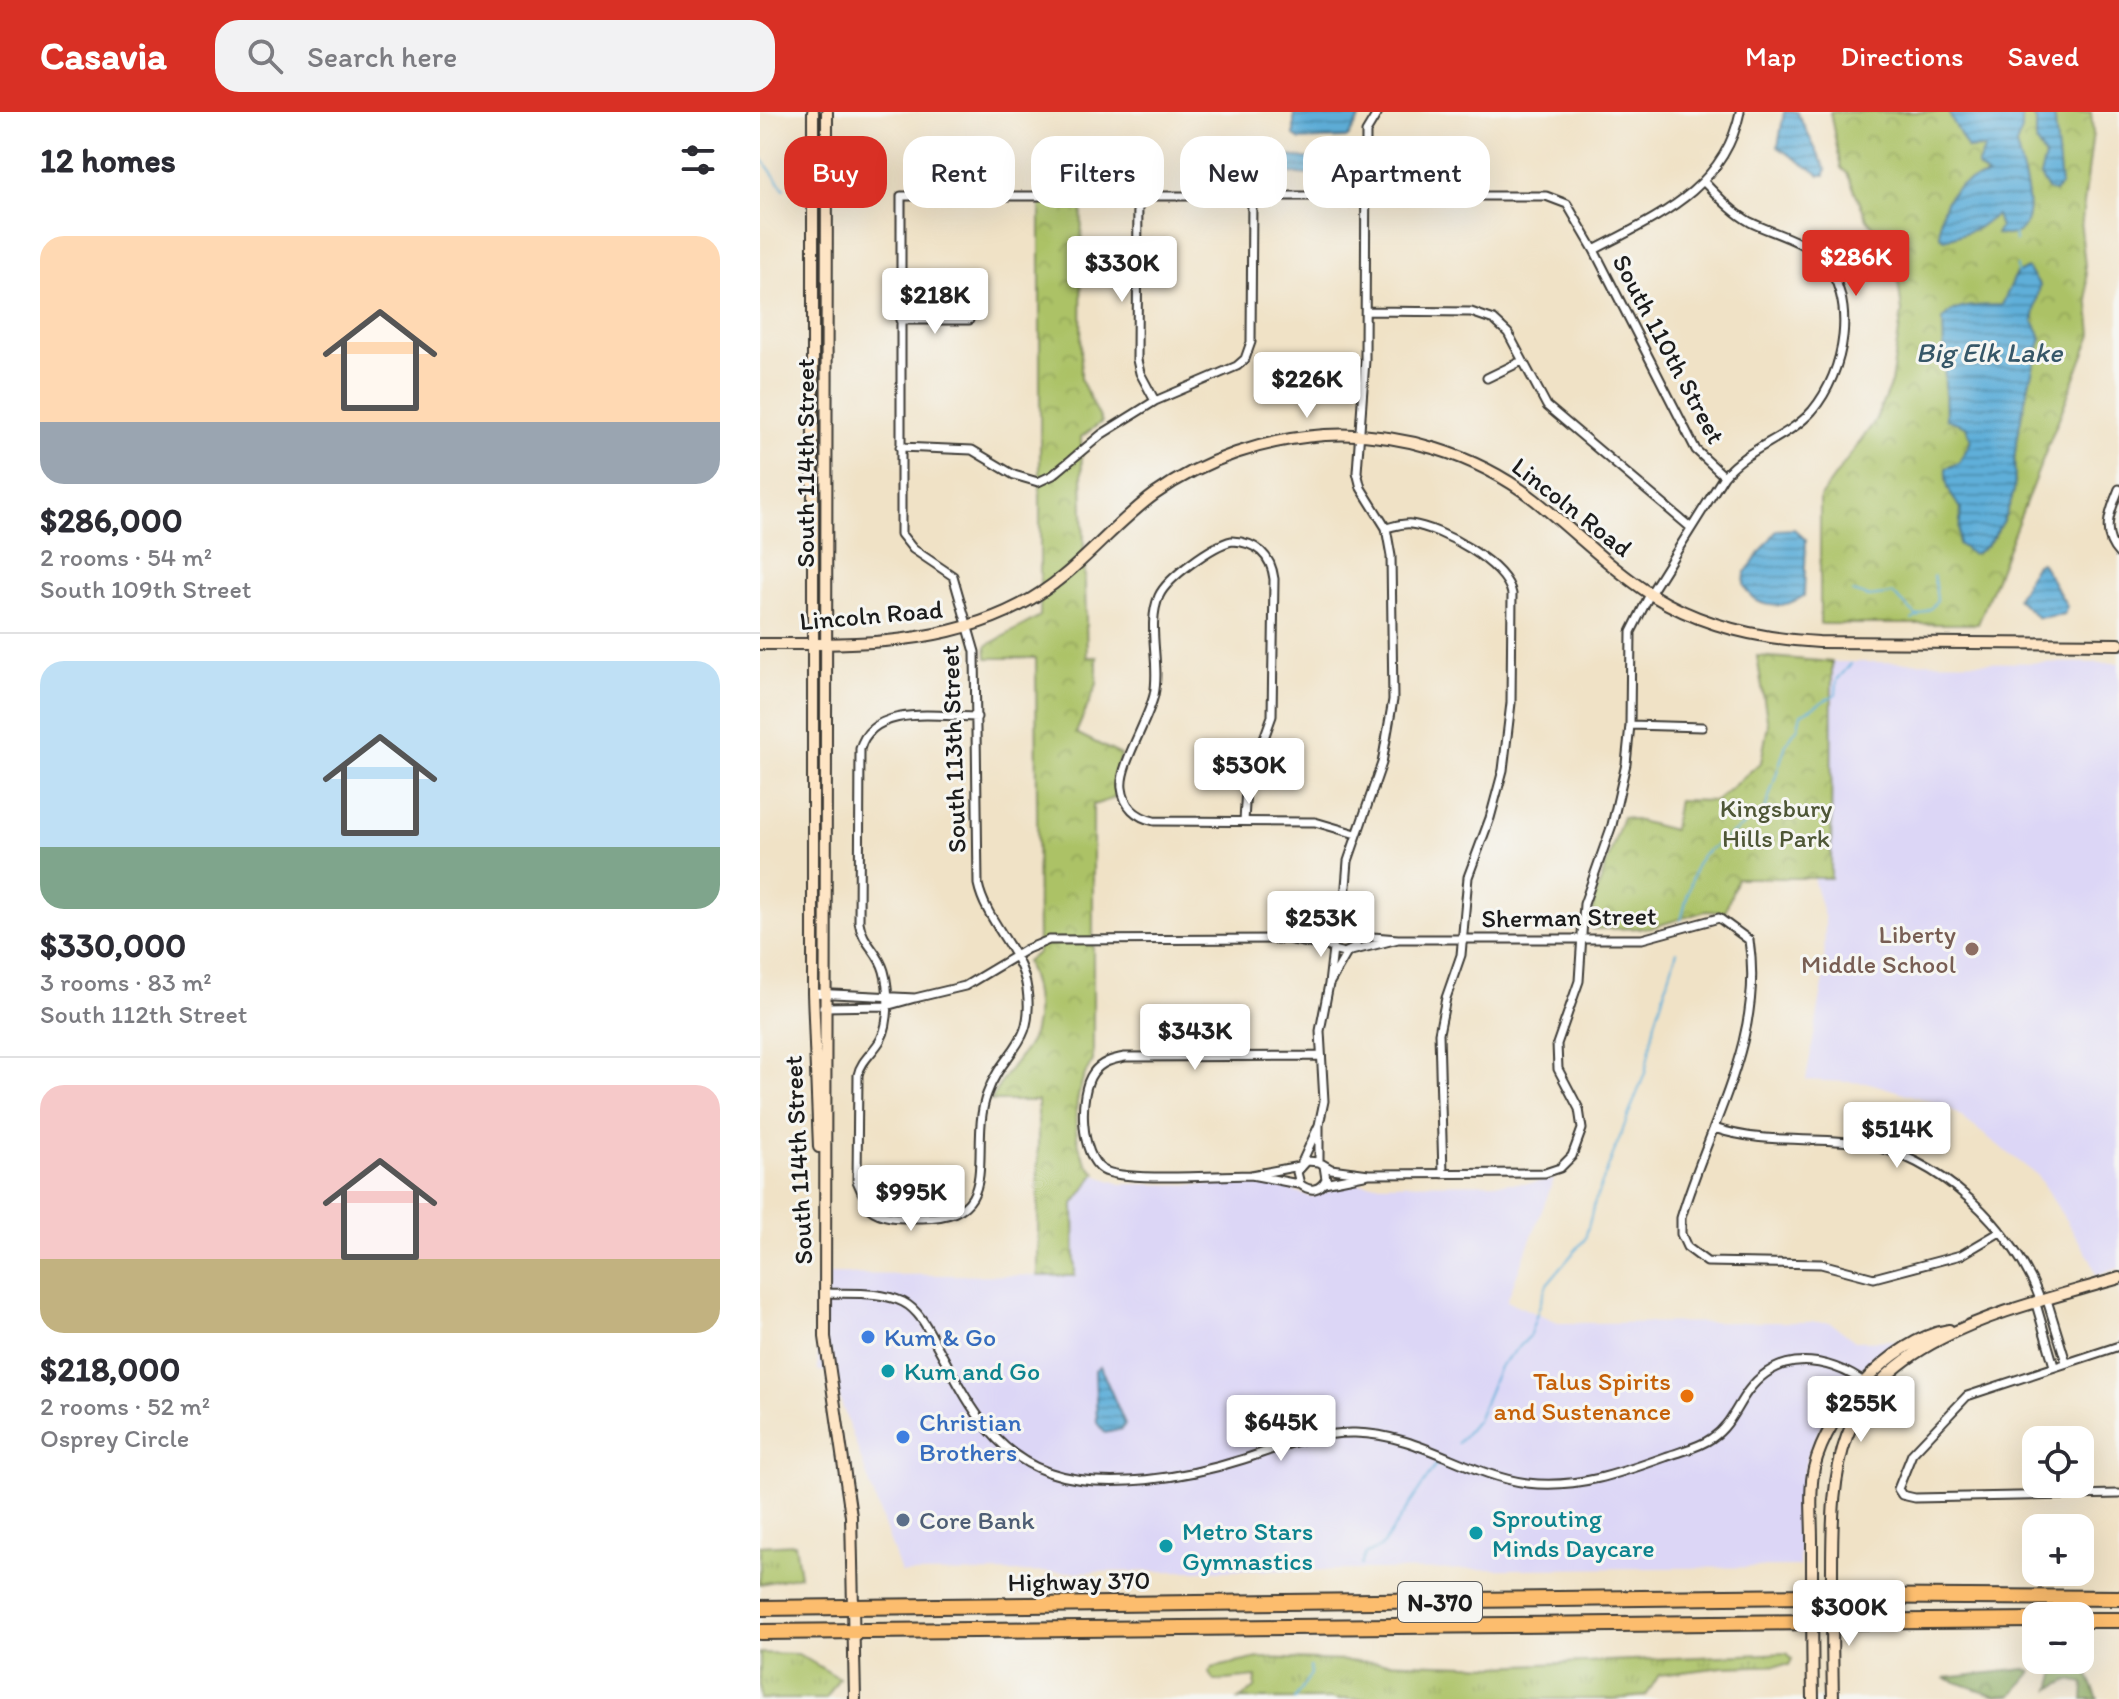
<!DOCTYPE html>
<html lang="en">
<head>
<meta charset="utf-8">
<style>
	:root { --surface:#fff; --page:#f2f2f3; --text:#2b2b33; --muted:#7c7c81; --line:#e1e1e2; --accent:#d93025 }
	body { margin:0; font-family:Itim,sans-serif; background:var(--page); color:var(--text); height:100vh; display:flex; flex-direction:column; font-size:30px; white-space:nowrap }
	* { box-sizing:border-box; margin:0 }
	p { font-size:26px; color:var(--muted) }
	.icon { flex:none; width:44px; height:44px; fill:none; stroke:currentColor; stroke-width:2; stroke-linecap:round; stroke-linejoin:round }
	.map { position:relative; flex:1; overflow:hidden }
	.panel { display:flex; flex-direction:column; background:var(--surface); width:760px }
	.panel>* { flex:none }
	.hud { position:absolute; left:24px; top:24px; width:760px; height:72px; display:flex; gap:16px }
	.controls { position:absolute; left:1262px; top:1314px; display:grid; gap:16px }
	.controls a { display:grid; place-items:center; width:72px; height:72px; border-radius:16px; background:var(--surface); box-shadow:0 8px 32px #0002; font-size:40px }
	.price { position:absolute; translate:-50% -68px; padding:0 18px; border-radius:8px; background:#fff; color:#222; font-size:26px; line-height:52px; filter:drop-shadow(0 2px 4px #0008) }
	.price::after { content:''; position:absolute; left:50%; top:48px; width:24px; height:18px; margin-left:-12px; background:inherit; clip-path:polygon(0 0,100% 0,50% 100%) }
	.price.selected { background:var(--accent); color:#fff }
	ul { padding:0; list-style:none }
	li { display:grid; align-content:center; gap:16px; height:424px; padding:0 40px }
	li+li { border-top:2px solid var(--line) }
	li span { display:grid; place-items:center; height:248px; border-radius:24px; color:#555 }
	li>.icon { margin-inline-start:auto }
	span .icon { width:144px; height:144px; fill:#fffc; stroke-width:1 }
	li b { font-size:34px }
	h2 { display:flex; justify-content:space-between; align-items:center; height:96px; padding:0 40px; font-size:34px }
	.chip { padding:0 28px; border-radius:24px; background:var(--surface); box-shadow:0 8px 32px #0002; font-size:28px; line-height:72px }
	.chip.selected { background:var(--accent); color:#fff }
	header { display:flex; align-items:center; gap:48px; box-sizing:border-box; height:112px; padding:0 40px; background:var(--accent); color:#fff }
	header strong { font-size:38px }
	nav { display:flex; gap:44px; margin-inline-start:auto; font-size:28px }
	.search { width:560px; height:72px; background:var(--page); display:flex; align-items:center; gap:20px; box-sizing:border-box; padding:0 28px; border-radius:24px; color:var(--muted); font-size:30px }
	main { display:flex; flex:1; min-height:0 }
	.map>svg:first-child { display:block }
	.built { fill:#dcd6f6 }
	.grass { fill:url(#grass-tufts); stroke:#646f41; stroke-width:2 }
	.forest { fill:url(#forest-crowns); stroke:#52623c; stroke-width:2 }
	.park { fill:url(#park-crowns); stroke:#646f41; stroke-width:2 }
	.water { fill:url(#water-rules); stroke:#3d667a; stroke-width:2 }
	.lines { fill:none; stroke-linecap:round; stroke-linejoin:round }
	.stream { stroke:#5eafd9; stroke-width:2 }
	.street-casing { stroke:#3c3a36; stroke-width:11 }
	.secondary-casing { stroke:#3c3a36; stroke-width:14 }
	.highway-casing { stroke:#3c3a36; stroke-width:18 }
	.street { stroke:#fff; stroke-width:7 }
	.secondary { stroke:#fee5c5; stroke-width:10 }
	.highway { stroke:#fcbd6e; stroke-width:14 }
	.education-dot { fill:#8d6e63; stroke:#f6f6f2; stroke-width:3 }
	.shop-dot { fill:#3f7fe0; stroke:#f6f6f2; stroke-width:3 }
	.culture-dot { fill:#0f9aa8; stroke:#f6f6f2; stroke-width:3 }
	.food-dot { fill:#e8710a; stroke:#f6f6f2; stroke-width:3 }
	.service-dot { fill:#5c6f8a; stroke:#f6f6f2; stroke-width:3 }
	.labels { text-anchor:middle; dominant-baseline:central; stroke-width:6; stroke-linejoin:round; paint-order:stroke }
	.shield { fill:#f6f6f2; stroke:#5d5d5c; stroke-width:2 }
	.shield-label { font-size:24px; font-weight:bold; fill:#1c1c1c }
	.street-label { font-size:26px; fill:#1c1c1c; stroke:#f6f6f2 }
	.park-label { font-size:26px; fill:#4e5636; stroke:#f6f6f2 }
	.education-label { font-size:26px; fill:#785e54; stroke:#f6f6f2; text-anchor:end }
	.shop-label { font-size:26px; fill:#366cbe; stroke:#f6f6f2; text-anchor:start }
	.culture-label { font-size:26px; fill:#0d838f; stroke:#f6f6f2; text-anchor:start }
	.food-label { font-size:26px; fill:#c56008; stroke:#f6f6f2; text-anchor:end }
	.service-label { font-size:26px; fill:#4e5e75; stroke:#f6f6f2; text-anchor:start }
	.water-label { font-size:28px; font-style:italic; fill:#365768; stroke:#f6f6f2 }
</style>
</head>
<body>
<header>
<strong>Casavia</strong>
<div class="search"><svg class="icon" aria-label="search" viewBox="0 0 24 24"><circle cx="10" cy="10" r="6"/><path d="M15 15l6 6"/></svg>Search here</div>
<nav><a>Map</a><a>Directions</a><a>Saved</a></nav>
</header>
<main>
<section class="panel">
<h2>12 homes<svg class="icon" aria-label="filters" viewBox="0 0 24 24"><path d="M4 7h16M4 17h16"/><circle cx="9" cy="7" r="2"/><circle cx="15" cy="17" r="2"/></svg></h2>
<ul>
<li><span style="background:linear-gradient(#ffd9b3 75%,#9aa5b1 0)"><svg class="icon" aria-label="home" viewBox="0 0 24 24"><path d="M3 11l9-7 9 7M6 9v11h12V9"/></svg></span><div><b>$286,000</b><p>2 rooms · 54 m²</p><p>South 109th Street</p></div></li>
<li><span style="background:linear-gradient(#bfe0f5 75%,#7fa58c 0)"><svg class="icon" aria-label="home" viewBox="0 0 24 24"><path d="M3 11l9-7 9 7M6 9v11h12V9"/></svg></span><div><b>$330,000</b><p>3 rooms · 83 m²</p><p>South 112th Street</p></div></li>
<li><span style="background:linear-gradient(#f6c9c9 70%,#c2b280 0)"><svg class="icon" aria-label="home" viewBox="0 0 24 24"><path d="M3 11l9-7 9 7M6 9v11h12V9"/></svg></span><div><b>$218,000</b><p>2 rooms · 52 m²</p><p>Osprey Circle</p></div></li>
</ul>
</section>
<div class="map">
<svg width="1359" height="1587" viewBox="0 0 1359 1587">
	<defs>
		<pattern id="grass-tufts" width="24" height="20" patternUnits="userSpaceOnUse" patternTransform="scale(2)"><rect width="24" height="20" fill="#acc266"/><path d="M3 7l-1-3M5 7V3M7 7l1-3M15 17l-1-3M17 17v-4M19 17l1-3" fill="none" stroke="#93a658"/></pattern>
		<pattern id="forest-crowns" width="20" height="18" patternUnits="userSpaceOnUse" patternTransform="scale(2)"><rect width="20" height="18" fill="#89a85b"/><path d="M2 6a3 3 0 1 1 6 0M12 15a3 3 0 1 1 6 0" fill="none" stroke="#6f884a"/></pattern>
		<pattern id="park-crowns" width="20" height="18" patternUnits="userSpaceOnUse" patternTransform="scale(2)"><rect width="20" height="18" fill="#acc266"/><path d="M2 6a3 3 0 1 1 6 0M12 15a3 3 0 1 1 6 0" fill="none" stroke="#93a658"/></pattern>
		<pattern id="water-rules" width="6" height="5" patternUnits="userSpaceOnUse" patternTransform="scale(2)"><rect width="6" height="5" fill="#5eafd9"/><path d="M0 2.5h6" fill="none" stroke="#4d8eaf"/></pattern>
	</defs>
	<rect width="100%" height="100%" fill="#f6f6f2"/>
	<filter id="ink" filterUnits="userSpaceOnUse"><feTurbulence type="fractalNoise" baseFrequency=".0125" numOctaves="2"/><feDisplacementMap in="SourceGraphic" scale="16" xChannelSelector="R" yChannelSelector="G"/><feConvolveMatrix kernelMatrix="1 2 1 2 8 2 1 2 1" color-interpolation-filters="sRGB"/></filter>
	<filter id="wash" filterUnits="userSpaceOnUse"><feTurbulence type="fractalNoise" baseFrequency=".006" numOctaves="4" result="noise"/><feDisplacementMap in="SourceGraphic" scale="32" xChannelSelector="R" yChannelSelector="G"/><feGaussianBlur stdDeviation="1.8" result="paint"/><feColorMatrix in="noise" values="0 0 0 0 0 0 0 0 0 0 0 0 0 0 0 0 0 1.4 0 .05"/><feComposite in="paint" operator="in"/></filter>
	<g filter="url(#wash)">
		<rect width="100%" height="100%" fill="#f0e2c6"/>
		<!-- built -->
		<path class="built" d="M1072 550 1359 551V1156L1336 1163 1331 1148 1277 1063 1187 994 1110 971 1046 968 1064 867 1065 808 1053 766H1071Z
			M335 1063 361 1072 518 1073 551 1085 588 1072 772 1071 794 1067 747 1189 798 1211 1070 1210 1095 1229 1139 1228 1102 1258 1064 1308 1050 1336 1042 1366 1039 1455 141 1461 70 1259H58L56 1162 315 1164 314 1092Z"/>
		<!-- grass -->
		<path class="grass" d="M35 1432 40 1464 0 1472V1434Z
			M0 1541 38 1542 79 1566 66 1587H0Z
			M1027 1541 1032 1547 1029 1553 963 1555 899 1563 886 1584 854 1587H479L495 1576 496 1565 455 1569 449 1561 452 1556 499 1546 736 1554Z"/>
		<!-- forest -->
		<path class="forest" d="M1297 1556 1327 1560 1338 1587H1323L1324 1571 1309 1568 1291 1577Z
			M1264 1557 1272 1560 1252 1583 1236 1584 1184 1566Z"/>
		<!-- park -->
		<path class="park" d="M1070 0H1331L1333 20 1321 116 1332 222 1218 512H1060V385L1115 309 1131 271 1142 200 1137 159 1121 124 1107 107 1087 61 1081 56Z
			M280 33H322L321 268 342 310 321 325 327 545H337V572L316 621 361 643 353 664 355 686 333 693V949C312 976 307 1038 336 1061L314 1092 315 1164H278V989H231C240 968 253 954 266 936 283 913 276 874 266 850L278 840 276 546H227L226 534 280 504Z
			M997 544 1072 550 1071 766H977L965 800 946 799 890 816 832 817 834 788 863 705 913 718 918 688 956 689 1001 650 1008 613Z"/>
		<!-- water -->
		<path class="water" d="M534 0H603L588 26 540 28 534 24Z
			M1024 0H1037L1066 58 1065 63H1060L1018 35Z
			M1188 0H1256L1262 6V18L1256 33C1261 57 1291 132 1236 122L1240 115 1236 103 1218 116 1185 128 1180 124C1178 102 1187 77 1209 69 1216 66 1222 67 1228 64L1217 54 1225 36 1208 37Z
			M1270 0H1294L1301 73 1295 80 1288 78 1280 64 1285 45 1276 30V9Z
			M210 37 217 39 209 68 163 71 157 65 160 42Z
			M488 39 584 51 578 64C557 64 478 60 466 45L469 41Z
			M1267 156 1280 173 1273 209 1282 226C1270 264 1261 301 1255 341 1253 354 1257 371 1253 383 1247 402 1232 438 1212 442L1198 432 1201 396C1190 384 1185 374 1186 356L1199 351 1211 329 1206 314 1186 307 1183 208C1193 191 1224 194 1242 193L1256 162Z
			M1034 417 1046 428 1044 484C1022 498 995 498 984 473L985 461 1017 418Z
			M1281 450 1307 494 1304 502 1278 506 1257 486 1276 452Z
			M340 1254 365 1312 362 1317 345 1321 337 1311 335 1258Z"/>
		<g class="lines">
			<!-- stream -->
			<path class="stream" d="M0 44 24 77
				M1254 118 1255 129
				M1257 154 1258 163
				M1092 480 1109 485 1133 482 1158 505
				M1152 508 1171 496 1177 488 1174 464
				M921 808 936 752 943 742 1005 698 1026 632 1038 615 1041 602 1076 582 1077 568 1091 552
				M698 1331 717 1308 739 1255 769 1225 787 1172 825 1127 835 1089 885 961 895 910 917 839
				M601 1453 605 1443 622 1434 676 1353
				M535 1587 551 1562 550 1555"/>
		</g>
	</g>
	<g filter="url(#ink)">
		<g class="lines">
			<defs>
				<path id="street" d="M378 83 377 248 380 261 395 289
					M834 138 936 338 964 364
					M606 199 711 200 734 208 748 221 787 294 930 415
					M140 208H209
					M727 266 762 249
					M140 335 212 338 254 363 278 370 293 363 342 322 395 289 477 254 485 247 491 230 492 84
					M1359 377C1350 399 1340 422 1359 442
					M626 416C635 414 643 411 651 412 681 416 746 451 752 482L751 591 743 658 730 706 708 765 701 843 686 886 679 921 683 1062
					M217 605C181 605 112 591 100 637L99 810C102 831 119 840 124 859 129 877 130 910 121 927 114 940 101 948 98 963L97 1069 109 1096C124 1108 144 1106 162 1106 247 1106 207 1036 227 982 243 937 275 935 267 877 262 839 226 810 218 772L215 540 193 464 153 437 141 422V84H786L807 92 834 138C898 104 964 77 980 0
					M870 613 942 615
					M484 709 486 676 512 604 514 467C511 443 496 430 472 429 453 433 407 466 399 484 386 513 401 552 394 583 388 609 359 654 362 676 364 694 376 705 394 709L555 710 596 722
					M585 787 588 749 622 651 633 588 631 444 626 416 601 376 597 360 605 248 606 20 618 0
					M577 814 585 787 591 815
					M638 827H882L959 806 989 828C1005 927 948 1014 921 1106V1122L927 1135 947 1150 1061 1152 1114 1166 1201 1143 1240 1120
					M571 835 527 827 572 818
					M573 837 569 872 587 841
					M591 839 638 827 613 825 581 813 569 823 573 838 584 841 593 837 598 827 594 817
					M53 881 155 886 126 894 63 895
					M155 886 205 874 267 837 289 828 527 827
					M559 1013 564 989 560 919 569 872
					M954 1016C1005 1033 1048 1024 1099 1031 1178 1043 1255 1116 1281 1190
					M542 1050 559 1013V1050
					M564 1054 566 1067C560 1079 550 1080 540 1072L537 1060 547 1049 559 1050 571 1057 609 1062 564 1071
					M609 1062 785 1061 800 1056 812 1044 822 1017 819 997 798 957 797 932 819 869 824 792 852 713 866 652 870 613 871 520 890 482 964 364C988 335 1027 327 1052 299 1085 260 1099 187 1061 146 1043 128 1012 121 990 110 972 100 958 84 944 70
					M491 1063C463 1063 363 1070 343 1058 320 1044 318 981 333 961 341 950 353 947 365 945L559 944
					M538 1072 491 1063 540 1054
					M66 1181C91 1182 120 1179 143 1190 159 1198 168 1217 176 1232 205 1283 229 1340 288 1360 345 1380 428 1365 484 1347 520 1335 556 1320 595 1321 660 1322 706 1363 767 1371 818 1377 861 1361 908 1344 922 1339 940 1335 952 1326 970 1314 976 1295 988 1279 1022 1233 1078 1247 1115 1279
					M1287 1188 1306 1250
					M1276 1192 1294 1254
					M1359 1234 1207 1284 1152 1342 1138 1377 1142 1383 1155 1386 1359 1382"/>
				<path id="secondary" d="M53 0V881L59 1035
					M67 0 65 1225 91 1404 95 1587
					M0 532C88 532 180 535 260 493 314 466 348 416 395 382 444 347 506 327 565 323 639 319 716 342 775 388 814 419 850 456 892 483 942 514 1001 527 1059 530L1359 532
					M1053 1587C1052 1534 1052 1481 1052 1429 1052 1405 1049 1378 1054 1356 1068 1299 1130 1228 1189 1218
					M1073 1587C1072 1544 1072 1502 1072 1459 1072 1355 1076 1281 1180 1227 1235 1198 1300 1184 1359 1166"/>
				<path id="highway" d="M0 1496 1052 1484 1359 1486
					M1320 1508H1359
					M0 1520 1276 1508"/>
			</defs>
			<!-- street casing -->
			<use href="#street" class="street-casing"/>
			<!-- secondary casing -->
			<use href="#secondary" class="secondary-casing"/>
			<!-- highway casing -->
			<use href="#highway" class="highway-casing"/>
			<!-- street -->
			<use href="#street" class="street"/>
			<!-- secondary -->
			<use href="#secondary" class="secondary"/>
			<!-- highway -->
			<use href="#highway" class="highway"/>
		</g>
	</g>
	<!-- markers -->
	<circle class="education-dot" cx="1212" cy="837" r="8"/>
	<g class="shop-dot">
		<circle cx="108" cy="1225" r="8"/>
		<circle cx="143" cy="1325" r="8"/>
	</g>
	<g class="culture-dot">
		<circle cx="128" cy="1259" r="8"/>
		<circle cx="716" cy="1421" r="8"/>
		<circle cx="406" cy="1434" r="8"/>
	</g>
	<circle class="food-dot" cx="927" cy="1284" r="8"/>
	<circle class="service-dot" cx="143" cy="1408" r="8"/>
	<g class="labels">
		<!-- shield labels -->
		<rect class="shield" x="638" y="1470" width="84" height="40" rx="6"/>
		<g class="shield-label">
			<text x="680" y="1490">N-370</text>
		</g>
		<!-- street labels -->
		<g class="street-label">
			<text transform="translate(909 237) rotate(62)">South 110th Street</text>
			<text transform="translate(45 351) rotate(-90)">South 114th Street</text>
			<text transform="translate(812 395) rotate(38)">Lincoln Road</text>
			<text transform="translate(111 503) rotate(-5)">Lincoln Road</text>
			<text transform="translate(193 637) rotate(-92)">South 113th Street</text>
			<text transform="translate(809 805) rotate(-1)">Sherman Street</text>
			<text transform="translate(38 1048) rotate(-93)">South 114th Street</text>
			<text transform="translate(319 1469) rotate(-1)">Highway 370</text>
		</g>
		<!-- park labels -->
		<g class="park-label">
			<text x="1016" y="696">Kingsbury<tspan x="1016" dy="30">Hills Park</tspan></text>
		</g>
		<!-- education labels -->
		<g class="education-label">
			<text x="1196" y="822">Liberty<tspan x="1196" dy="30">Middle School</tspan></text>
		</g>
		<!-- shop labels -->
		<g class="shop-label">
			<text x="124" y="1225">Kum &amp; Go</text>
			<text x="159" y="1310">Christian<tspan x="159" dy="30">Brothers</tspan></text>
		</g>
		<!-- culture labels -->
		<g class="culture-label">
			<text x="144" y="1259">Kum and Go</text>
			<text x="732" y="1406">Sprouting<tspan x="732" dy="30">Minds Daycare</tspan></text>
			<text x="422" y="1419">Metro Stars<tspan x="422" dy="30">Gymnastics</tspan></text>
		</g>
		<!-- food labels -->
		<g class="food-label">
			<text x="911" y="1269">Talus Spirits<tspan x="911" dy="30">and Sustenance</tspan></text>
		</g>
		<!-- service labels -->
		<g class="service-label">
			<text x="159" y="1408">Core Bank</text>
		</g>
		<!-- water labels -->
		<g class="water-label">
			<text x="1229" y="240">Big Elk Lake</text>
		</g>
	</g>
</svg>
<div class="controls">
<a><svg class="icon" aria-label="locate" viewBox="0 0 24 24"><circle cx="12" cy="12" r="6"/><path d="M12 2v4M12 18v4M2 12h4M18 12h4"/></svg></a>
<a>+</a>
<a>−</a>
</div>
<b class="price selected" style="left:1096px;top:186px">$286K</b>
<b class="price" style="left:362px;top:192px">$330K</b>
<b class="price" style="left:175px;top:224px">$218K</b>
<b class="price" style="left:547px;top:308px">$226K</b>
<b class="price" style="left:489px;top:694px">$530K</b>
<b class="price" style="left:561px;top:847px">$253K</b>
<b class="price" style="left:435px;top:960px">$343K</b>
<b class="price" style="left:1137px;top:1058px">$514K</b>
<b class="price" style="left:151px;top:1121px">$995K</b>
<b class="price" style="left:1101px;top:1332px">$255K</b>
<b class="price" style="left:521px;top:1351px">$645K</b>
<b class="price" style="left:1089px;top:1536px">$300K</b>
<div class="hud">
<a class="chip selected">Buy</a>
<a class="chip">Rent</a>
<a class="chip">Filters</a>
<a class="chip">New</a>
<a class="chip">Apartment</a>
</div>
</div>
</main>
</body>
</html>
